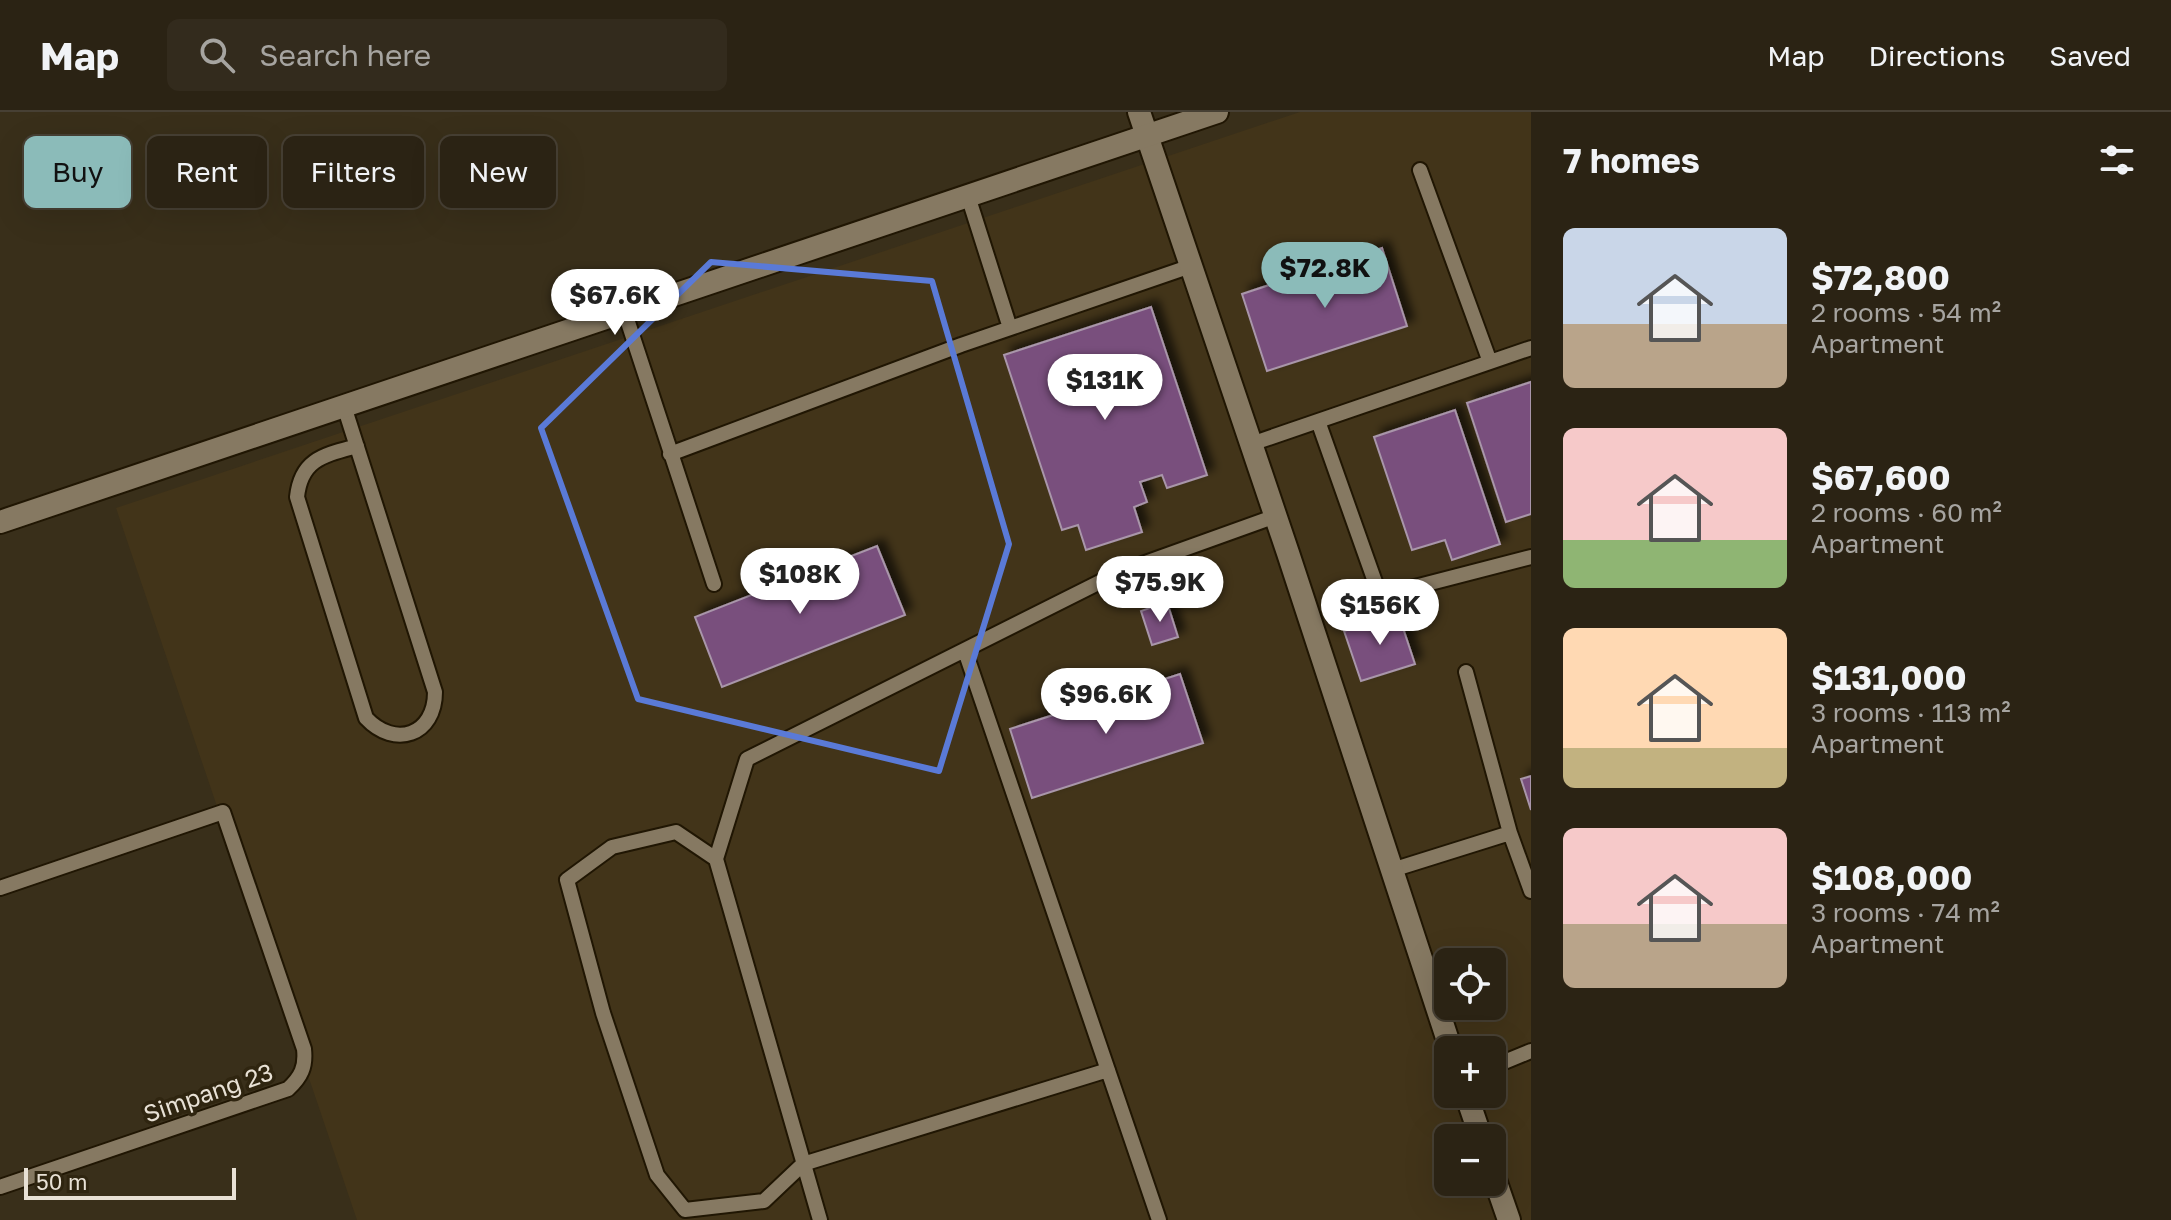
<!DOCTYPE html>
<html lang="en">
<head>
<meta charset="utf-8">
<style>
	:root { --surface:#2b2314; --page:#332b1d; --text:#f1f3f6; --muted:#a6a4a0; --line:#474034; --accent:#8bbbb9 }
	body { margin:0; font-family:"Golos Text",sans-serif; background:var(--page); color:var(--text); height:100vh; display:flex; flex-direction:column; font-size:30px; white-space:nowrap }
	* { box-sizing:border-box; margin:0 }
	p { font-size:26px; color:var(--muted) }
	.icon { flex:none; width:44px; height:44px; fill:none; stroke:currentColor; stroke-width:2; stroke-linecap:round; stroke-linejoin:round }
	.map { position:relative; flex:1; overflow:hidden }
	.panel { display:flex; flex-direction:column; background:var(--surface); width:640px }
	.panel>* { flex:none }
	.top-card { position:absolute; left:24px; top:24px; width:760px; height:72px; display:flex; gap:16px }
	.controls { position:absolute; left:1434px; top:836px; display:grid; gap:16px }
	.controls a { display:grid; place-items:center; width:72px; height:72px; border-radius:12px; background:var(--surface); box-shadow:0 8px 32px #0002,0 0 0 2px var(--line); font-size:40px }
	.scale { position:absolute; left:24px; bottom:20px; width:212px; box-sizing:border-box; padding-left:8px; border:4px solid #e8e1d5; border-top:0; font-size:22px; line-height:28px; white-space:nowrap; color:#e8e1d5; -webkit-text-stroke:6px #2f2510; paint-order:stroke }
	.price { position:absolute; translate:-50% -68px; padding:0 18px; border-radius:28px; background:#fff; color:#222; font-size:26px; line-height:52px; filter:drop-shadow(0 2px 4px #0008) }
	.price::after { content:''; position:absolute; left:50%; top:48px; width:24px; height:18px; margin-left:-12px; background:inherit; clip-path:polygon(0 0,100% 0,50% 100%) }
	.price.current { background:var(--accent); color:#111 }
	ul { padding:0; list-style:none }
	li { display:flex; align-items:center; gap:24px; height:200px; padding:0 32px }
	li span { display:grid; place-items:center; flex:none; width:224px; height:160px; border-radius:12px; color:#555 }
	li>.icon { margin-inline-start:auto }
	span .icon { width:96px; height:96px; fill:#fffc; stroke-width:1 }
	li b { font-size:34px }
	h2 { display:flex; justify-content:space-between; align-items:center; height:96px; padding:0 32px; font-size:34px }
	.tag { padding:0 28px; border-radius:12px; background:var(--surface); box-shadow:0 8px 32px #0002,0 0 0 2px var(--line); font-size:28px; line-height:72px }
	.tag.current { background:var(--accent); color:#111 }
	header { display:flex; align-items:center; gap:48px; box-sizing:border-box; height:112px; padding:0 40px; background:var(--surface); border-bottom:2px solid var(--line) }
	header strong { font-size:38px }
	nav { display:flex; gap:44px; margin-inline-start:auto; font-size:28px }
	.search { width:560px; height:72px; background:var(--page); display:flex; align-items:center; gap:20px; box-sizing:border-box; padding:0 28px; border-radius:12px; color:var(--muted); font-size:30px }
	main { display:flex; flex:1; min-height:0 }
	.map>svg:first-child { display:block }
	.built { fill:#423419; fill-rule:evenodd }
	.building { fill:#79507d; stroke:#a996aa; stroke-width:2; filter:url(#shadow) }
	.lines { fill:none; stroke-linecap:round; stroke-linejoin:round }
	.service-casing { stroke:#201603; stroke-width:18 }
	.minor-casing { stroke:#201603; stroke-width:26 }
	.tertiary-casing { stroke:#201603; stroke-width:26 }
	.service { stroke:#867962; stroke-width:14 }
	.minor { stroke:#867962; stroke-width:22 }
	.tertiary { stroke:#867962; stroke-width:22 }
	.marked { fill:none; stroke:#5a7ad7; stroke-width:6; stroke-linejoin:round }
	.labels { text-anchor:middle; dominant-baseline:central; stroke-width:7; stroke-linejoin:round; paint-order:stroke }
	.street-label { font-size:24px; fill:#e8e1d5; stroke:#2f2510 }
</style>
</head>
<body>
<header>
<strong>Map</strong>
<div class="search"><svg class="icon" aria-label="search" viewBox="0 0 24 24"><circle cx="10" cy="10" r="6"/><path d="M15 15l6 6"/></svg>Search here</div>
<nav><a>Map</a><a>Directions</a><a>Saved</a></nav>
</header>
<main>
<div class="map">
<svg width="1531" height="1108" viewBox="0 0 1531 1108">
	<defs>
		<filter id="shadow"><feDropShadow dx="7" dy="-7" stdDeviation="4" flood-color="#0009"/></filter>
	</defs>
	<rect width="100%" height="100%" fill="#392f1a"/>
	<!-- built -->
	<path class="built" d="M1300 0H1531V1108H357L116 396ZM1448 850H1492V894H1448ZM1448 938H1492V982H1448ZM1448 1026H1492V1070H1448Z"/>
	<!-- building -->
	<path class="building" d="M1382 136 1407 214 1267 259 1242 182Z
		M1151 195 1207 363 1167 376 1162 363 1140 370 1147 390 1134 395 1142 420 1086 438 1078 413 1062 418 1004 243Z
		M1531 270V402L1506 410 1467 291Z
		M1455 298 1500 432 1452 448 1445 428 1412 438 1374 325Z
		M877 434 905 503 722 575 695 505Z
		M1167 490 1178 525 1152 533 1141 499Z
		M1398 501 1415 552 1361 569 1344 519Z
		M1180 562 1203 631 1032 686 1010 617Z
		M1531 664V698L1521 667Z"/>
	<g class="lines">
		<defs>
			<path id="service" d="M1420 58 1490 250
				M968 84 1010 216
				M624 198 714 472
				M344 294 435 580C435 623 395 637 366 606L297 385C301 347 324 343 357 334
				M1318 309 1380 484 1531 445
				M1251 332 1531 236
				M670 342 961 233 1191 154
				M965 539 1159 1108
				M1466 560 1510 721
				M716 747 676 720 612 735 567 768 603 901 657 1063 685 1098 764 1089 803 1052 1108 958
				M1392 758 1510 721 1531 779
				M0 776 223 700 304 937C306 955 301 965 288 977L0 1075
				M1492 955 1531 939
				M820 1108 716 747 747 647 1120 460 1276 404"/>
			<path id="minor" d="M1139 0 1288 441 1451 938
				M1466 982 1481 1026
				M1492 1059 1509 1108"/>
			<path id="tertiary" d="M0 410 1217 0"/>
		</defs>
		<!-- service casing -->
		<use href="#service" class="service-casing"/>
		<!-- minor casing -->
		<use href="#minor" class="minor-casing"/>
		<!-- tertiary casing -->
		<use href="#tertiary" class="tertiary-casing"/>
		<!-- service -->
		<use href="#service" class="service"/>
		<!-- minor -->
		<use href="#minor" class="minor"/>
		<!-- tertiary -->
		<use href="#tertiary" class="tertiary"/>
	</g>
	<!-- marked area -->
	<path class="marked" d="M711 150 932 169 1009 432 939 659 638 587 541 316Z"/>
	<g class="labels">
		<!-- street labels -->
		<g class="street-label">
			<text transform="translate(208 980) rotate(-19)">Simpang 23</text>
		</g>
	</g>
</svg>
<div class="controls">
<a><svg class="icon" aria-label="locate" viewBox="0 0 24 24"><circle cx="12" cy="12" r="6"/><path d="M12 2v4M12 18v4M2 12h4M18 12h4"/></svg></a>
<a>+</a>
<a>−</a>
</div>
<div class="scale">50 m</div>
<b class="price current" style="left:1325px;top:198px">$72.8K</b>
<b class="price" style="left:615px;top:225px">$67.6K</b>
<b class="price" style="left:1105px;top:310px">$131K</b>
<b class="price" style="left:800px;top:504px">$108K</b>
<b class="price" style="left:1160px;top:512px">$75.9K</b>
<b class="price" style="left:1380px;top:535px">$156K</b>
<b class="price" style="left:1106px;top:624px">$96.6K</b>
<div class="top-card">
<a class="tag current">Buy</a>
<a class="tag">Rent</a>
<a class="tag">Filters</a>
<a class="tag">New</a>
</div>
</div>
<section class="panel">
<h2>7 homes<svg class="icon" aria-label="filters" viewBox="0 0 24 24"><path d="M4 7h16M4 17h16"/><circle cx="9" cy="7" r="2"/><circle cx="15" cy="17" r="2"/></svg></h2>
<ul>
<li><span style="background:linear-gradient(#c9d6e8 60%,#b9a48a 0)"><svg class="icon" aria-label="home" viewBox="0 0 24 24"><path d="M3 11l9-7 9 7M6 9v11h12V9"/></svg></span><div><b>$72,800</b><p>2 rooms · 54 m²</p><p>Apartment</p></div></li>
<li><span style="background:linear-gradient(#f6c9c9 70%,#8fb573 0)"><svg class="icon" aria-label="home" viewBox="0 0 24 24"><path d="M3 11l9-7 9 7M6 9v11h12V9"/></svg></span><div><b>$67,600</b><p>2 rooms · 60 m²</p><p>Apartment</p></div></li>
<li><span style="background:linear-gradient(#ffd9b3 75%,#c2b280 0)"><svg class="icon" aria-label="home" viewBox="0 0 24 24"><path d="M3 11l9-7 9 7M6 9v11h12V9"/></svg></span><div><b>$131,000</b><p>3 rooms · 113 m²</p><p>Apartment</p></div></li>
<li><span style="background:linear-gradient(#f6c9c9 60%,#b9a48a 0)"><svg class="icon" aria-label="home" viewBox="0 0 24 24"><path d="M3 11l9-7 9 7M6 9v11h12V9"/></svg></span><div><b>$108,000</b><p>3 rooms · 74 m²</p><p>Apartment</p></div></li>
</ul>
</section>
</main>
</body>
</html>
